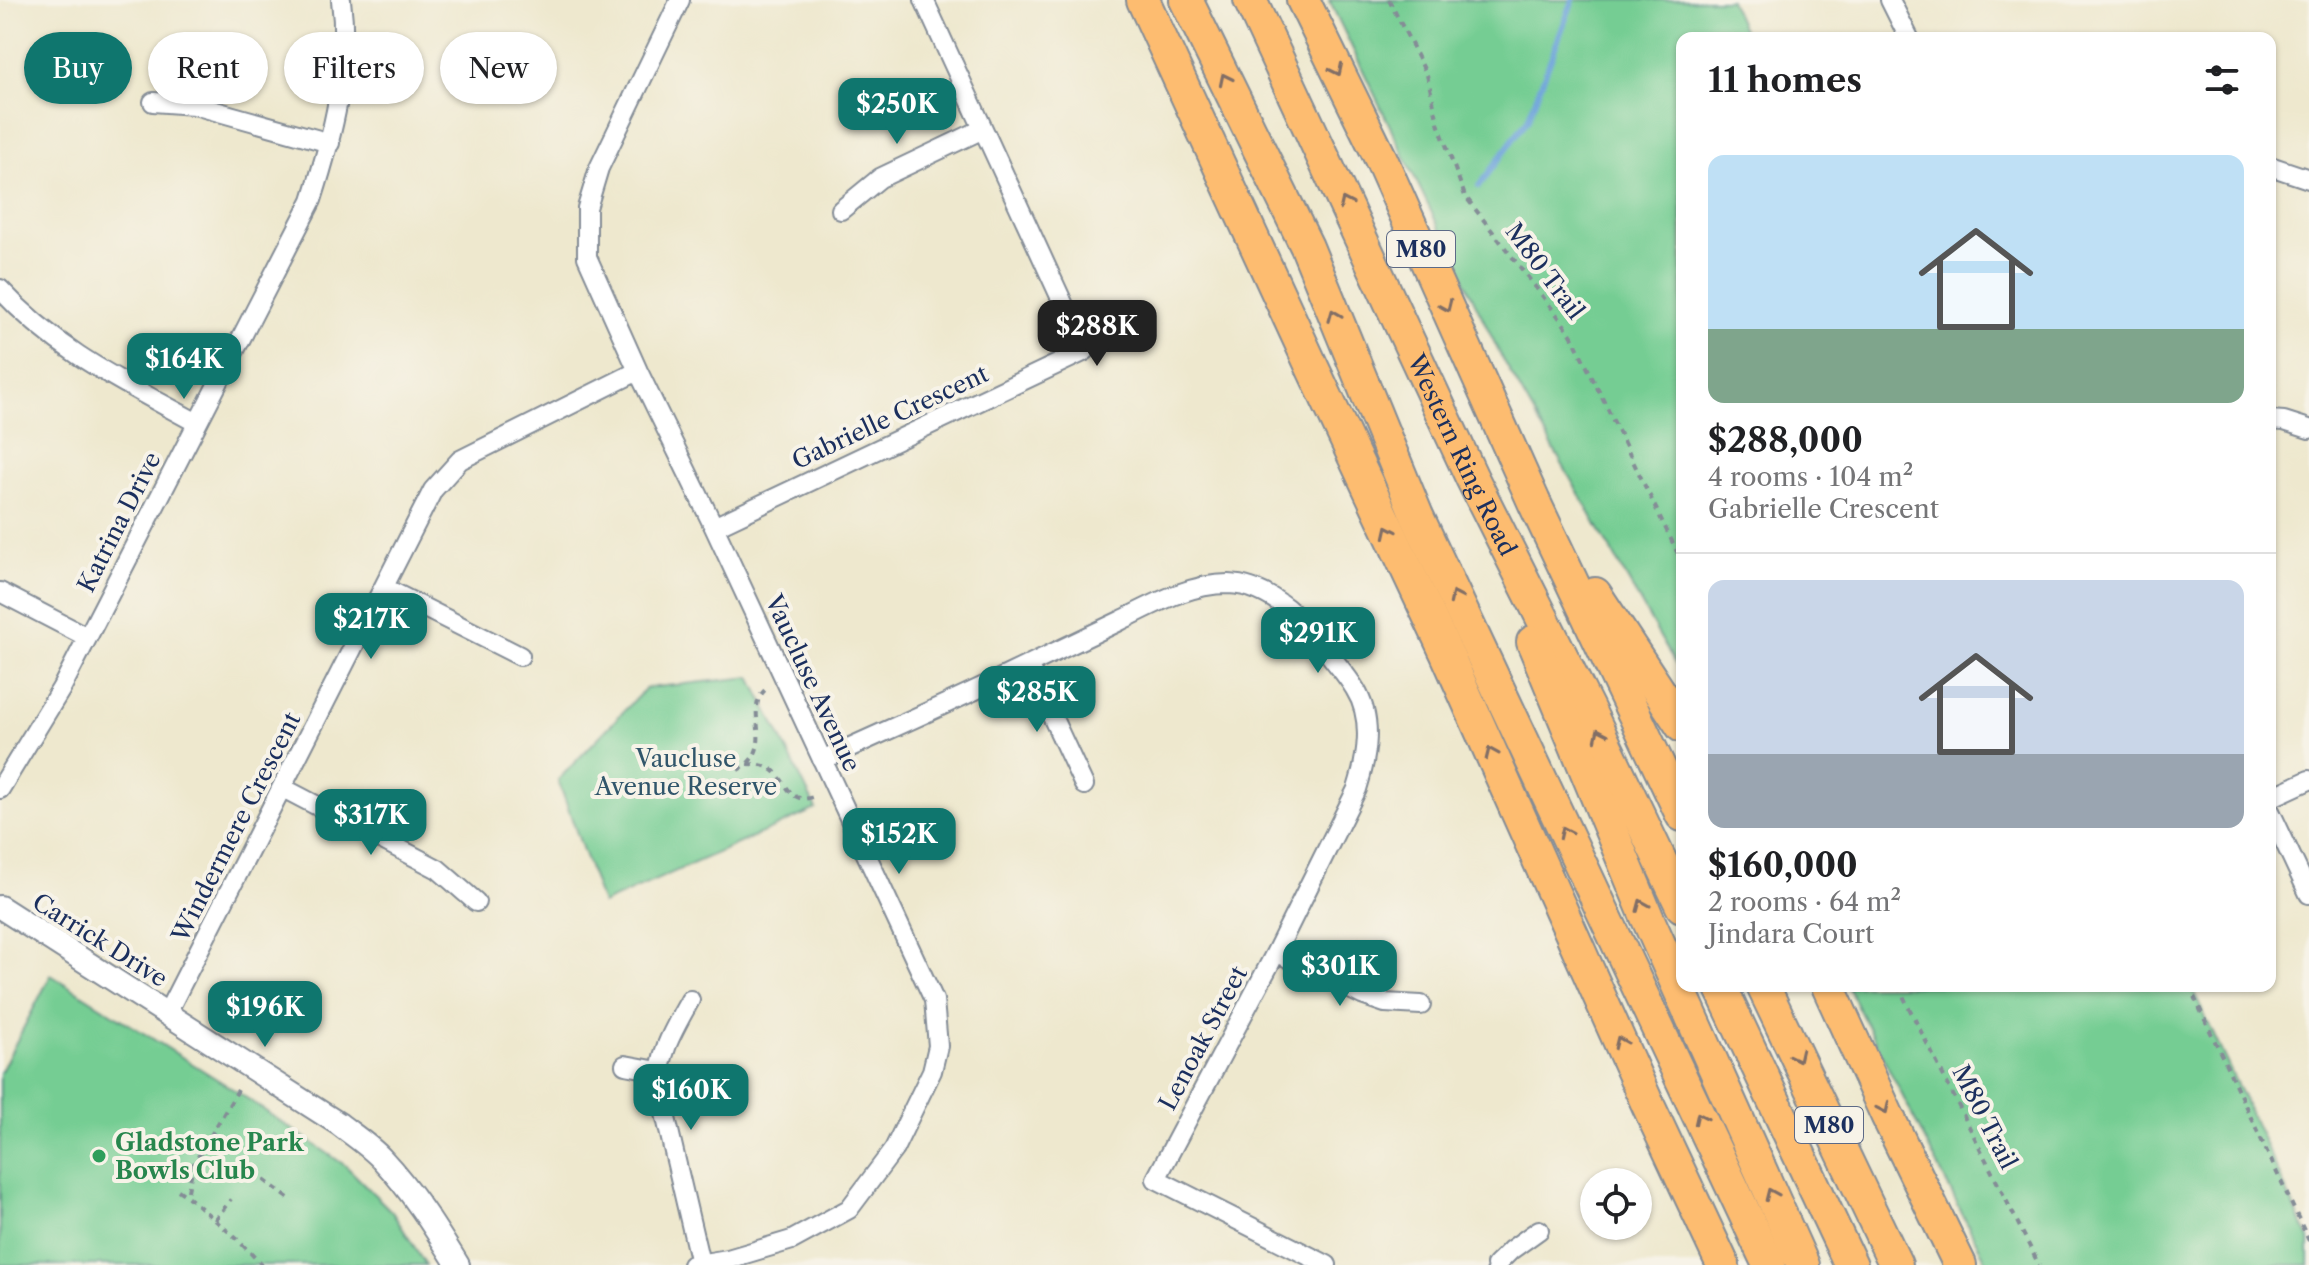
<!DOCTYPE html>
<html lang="en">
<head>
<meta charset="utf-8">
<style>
	:root { --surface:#fff; --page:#f6f6f6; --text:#202124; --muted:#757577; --line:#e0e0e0; --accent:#0f766e }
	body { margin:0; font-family:"Libre Caslon Text",serif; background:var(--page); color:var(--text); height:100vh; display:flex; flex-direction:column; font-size:30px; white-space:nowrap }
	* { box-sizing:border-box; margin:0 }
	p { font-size:26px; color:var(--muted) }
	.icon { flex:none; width:44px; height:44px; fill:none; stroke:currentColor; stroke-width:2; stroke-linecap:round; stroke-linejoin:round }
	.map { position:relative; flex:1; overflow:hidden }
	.panel { position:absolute; left:1676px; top:32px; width:600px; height:960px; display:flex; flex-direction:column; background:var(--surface); border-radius:16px; box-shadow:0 2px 6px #0004 }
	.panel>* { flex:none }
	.banner { position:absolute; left:24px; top:32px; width:760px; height:72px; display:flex; gap:16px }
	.fabs { position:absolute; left:1580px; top:1168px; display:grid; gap:16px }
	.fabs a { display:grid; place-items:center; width:72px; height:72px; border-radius:50%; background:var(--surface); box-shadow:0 2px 6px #0004; font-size:40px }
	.price { position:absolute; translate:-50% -68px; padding:0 18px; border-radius:16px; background:var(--accent); color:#fff; font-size:26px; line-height:52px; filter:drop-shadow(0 2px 4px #0008) }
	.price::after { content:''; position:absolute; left:50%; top:48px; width:24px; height:18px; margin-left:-12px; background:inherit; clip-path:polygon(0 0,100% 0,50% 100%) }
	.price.on { background:#222; color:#fff }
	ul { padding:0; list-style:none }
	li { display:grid; align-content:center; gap:16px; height:424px; padding:0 32px }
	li+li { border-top:2px solid var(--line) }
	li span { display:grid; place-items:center; height:248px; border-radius:16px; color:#555 }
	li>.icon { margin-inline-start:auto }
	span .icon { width:144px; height:144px; fill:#fffc; stroke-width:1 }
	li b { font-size:34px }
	h2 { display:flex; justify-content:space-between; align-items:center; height:96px; padding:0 32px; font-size:34px }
	.chip { padding:0 28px; border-radius:36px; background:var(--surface); box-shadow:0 2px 6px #0004; font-size:28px; line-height:72px }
	.chip.on { background:var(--accent); color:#fff }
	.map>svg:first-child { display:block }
	.green { fill:#74cd93; stroke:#487e78; stroke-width:2 }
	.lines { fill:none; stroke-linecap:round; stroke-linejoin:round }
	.stream { stroke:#6ba3da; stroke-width:6 }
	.minor-casing { stroke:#848c96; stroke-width:22 }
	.tertiary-casing { stroke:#848c96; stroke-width:26 }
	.motorway-casing { stroke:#848c96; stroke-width:36 }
	.path { stroke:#848c96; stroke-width:4; stroke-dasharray:6 6; stroke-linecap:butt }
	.minor { stroke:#fff; stroke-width:18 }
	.tertiary { stroke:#fff; stroke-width:22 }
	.motorway { stroke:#fdbc6f; stroke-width:32 }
	.oneway { stroke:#816e66 }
	.leisure-dot { fill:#2e9e5b; stroke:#f7f3e8; stroke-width:3 }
	.labels { text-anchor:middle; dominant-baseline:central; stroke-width:8; stroke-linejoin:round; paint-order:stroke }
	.shield { fill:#f7f3e8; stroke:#5d6a87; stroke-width:2 }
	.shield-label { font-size:22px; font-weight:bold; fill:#1b2f5e }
	.street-label { font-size:24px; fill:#1b2f5e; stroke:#f7f3e8 }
	.park-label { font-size:24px; fill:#31566b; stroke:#f7f3e8 }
	.leisure-label { font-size:24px; font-weight:bold; fill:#27864d; stroke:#f7f3e8; text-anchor:start }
</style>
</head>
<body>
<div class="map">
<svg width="2309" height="1265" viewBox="0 0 2309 1265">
	<rect width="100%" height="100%" fill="#f7f3e8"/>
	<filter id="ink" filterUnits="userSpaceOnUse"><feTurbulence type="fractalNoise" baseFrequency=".0125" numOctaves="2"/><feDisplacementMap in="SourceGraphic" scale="16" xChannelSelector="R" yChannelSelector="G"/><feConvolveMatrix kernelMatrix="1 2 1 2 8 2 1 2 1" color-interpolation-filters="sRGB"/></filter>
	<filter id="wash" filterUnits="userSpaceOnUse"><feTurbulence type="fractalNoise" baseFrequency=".006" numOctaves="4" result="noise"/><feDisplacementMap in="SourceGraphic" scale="32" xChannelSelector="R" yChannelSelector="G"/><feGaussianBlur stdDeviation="1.8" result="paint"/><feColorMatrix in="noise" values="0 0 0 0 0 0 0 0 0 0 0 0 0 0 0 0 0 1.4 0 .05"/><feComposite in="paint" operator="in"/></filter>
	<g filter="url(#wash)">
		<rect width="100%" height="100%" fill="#eee8ce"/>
		<!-- green -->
		<path class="green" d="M1329 0H1730L1747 38H1682V676L1500 354Z
			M751 677 816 809 602 904 558 780 646 688Z
			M51 975 239 1093 346 1166 392 1212 426 1265H0V1073Z
			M1847 986H2191L2309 1239V1265H1988Z"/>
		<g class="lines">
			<!-- stream -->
			<path class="stream" d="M1479 186 1528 119 1573 0"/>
		</g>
	</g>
	<g filter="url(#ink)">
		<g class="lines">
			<defs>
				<path id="minor" d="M680 0 599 168 587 208V257L638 371 714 527 934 1000 938 1046 932 1071 894 1149 849 1209 792 1240 728 1259 692 1265
					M1890 0 1909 38
					M153 102 194 105 330 143
					M2270 166 2309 179
					M841 210 880 178 983 129
					M0 289C58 352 123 382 197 423
					M2270 420 2284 421 2309 429
					M714 527 1085 351 924 0
					M385 588 520 656
					M0 592 87 637
					M1028 665 1084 785
					M822 760C892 728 963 697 1032 663 1061 649 1091 635 1120 621 1154 604 1189 584 1228 584 1272 585 1306 623 1330 655 1338 666 1348 677 1355 689 1374 719 1367 757 1357 789L1276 952 1156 1179 1327 1265
					M283 788 438 869 476 902
					M0 789 61 689 312 200C333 134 350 70 341 0
					M2270 798 2309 780
					M2270 811 2309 894
					M1276 952 1362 995 1385 1003 1421 1005
					M690 1000C674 1029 658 1054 659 1088L700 1263
					M167 1013 433 490 460 460 638 371
					M625 1065 658 1071
					M1496 1265 1511 1250 1539 1230"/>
				<path id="tertiary" d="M0 907 339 1124C353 1135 370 1146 382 1159 412 1191 435 1228 458 1265"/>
				<g id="motorway">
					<path d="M1143 0 1313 369 1446 652 1648 1105 1723 1265"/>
					<path d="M1186 0 1307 247 1417 516 1769 1265"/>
					<path id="s1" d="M1250 0 1472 478 1588 709 1682 906"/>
					<path d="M1303 0 1381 159 1534 502 1682 815"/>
					<path d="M1595 594 1682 726"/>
					<path d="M1533 642 1647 917 1803 1265"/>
					<path d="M1720 986 1851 1265"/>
					<path d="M1763 986 1896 1265"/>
					<path d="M1828 986 1887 1115 1960 1265"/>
				</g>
			</defs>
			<!-- minor casing -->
			<use href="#minor" class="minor-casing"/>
			<!-- tertiary casing -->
			<use href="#tertiary" class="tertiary-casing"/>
			<!-- motorway casing -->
			<use href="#motorway" class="motorway-casing"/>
			<!-- path -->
			<path class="path" d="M1389 0 1427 75 1439 126 1465 196 1561 320 1572 336 1682 562
				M748 764C757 764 767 765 774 771 789 785 790 806 816 796
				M738 770C779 747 741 711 766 689
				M1898 986 2039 1265
				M2189 986 2309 1241
				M238 1090 193 1165 187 1196 237 1239 262 1265
				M264 1180 291 1200
				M178 1190 187 1196
				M215 1220 231 1199"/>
			<!-- minor -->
			<use href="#minor" class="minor"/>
			<!-- tertiary -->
			<use href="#tertiary" class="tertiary"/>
			<!-- motorway -->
			<use href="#motorway" class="motorway"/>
		</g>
		<!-- one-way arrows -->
		<defs><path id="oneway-chevron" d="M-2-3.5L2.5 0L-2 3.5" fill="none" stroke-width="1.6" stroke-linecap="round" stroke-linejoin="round" transform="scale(2)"/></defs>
		<g class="oneway">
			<use href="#oneway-chevron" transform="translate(1337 70) rotate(64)"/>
			<use href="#oneway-chevron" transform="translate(1225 79) rotate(-116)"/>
			<use href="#oneway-chevron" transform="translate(1345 203) rotate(-115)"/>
			<use href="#oneway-chevron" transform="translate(1446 306) rotate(66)"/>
			<use href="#oneway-chevron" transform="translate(1334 315) rotate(-112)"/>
			<use href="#oneway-chevron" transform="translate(1389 531) rotate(-115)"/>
			<use href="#oneway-chevron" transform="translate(1455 597) rotate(-115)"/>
			<use href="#oneway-chevron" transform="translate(1600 734) rotate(-115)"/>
			<use href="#oneway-chevron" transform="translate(1491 753) rotate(-114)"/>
			<use href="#oneway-chevron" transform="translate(1565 832) rotate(-115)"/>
			<use href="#oneway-chevron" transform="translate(1642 905) rotate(-113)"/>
			<use href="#oneway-chevron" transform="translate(1620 1042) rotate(-114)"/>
			<use href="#oneway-chevron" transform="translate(1797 1056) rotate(65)"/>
			<use href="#oneway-chevron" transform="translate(1884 1108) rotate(65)"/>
			<use href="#oneway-chevron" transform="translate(1700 1118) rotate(-115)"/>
			<use href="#oneway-chevron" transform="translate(1771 1194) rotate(-114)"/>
		</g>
	</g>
	<!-- markers -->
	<circle class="leisure-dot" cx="99" cy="1156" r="8"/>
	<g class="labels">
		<!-- shield labels -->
		<g class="shield">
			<rect x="1387" y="231" width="68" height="36" rx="6"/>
			<rect x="1795" y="1107" width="68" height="36" rx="6"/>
		</g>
		<g class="shield-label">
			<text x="1421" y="249">M80</text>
			<text x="1829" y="1125">M80</text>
		</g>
		<!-- street labels -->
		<g class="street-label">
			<text transform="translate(1545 271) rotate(53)">M80 Trail</text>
			<text transform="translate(890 417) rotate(-25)">Gabrielle Crescent</text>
			<text stroke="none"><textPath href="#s1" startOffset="502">Western Ring Road</textPath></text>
			<text transform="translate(119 522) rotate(-63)">Katrina Drive</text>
			<text transform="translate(813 683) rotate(65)">Vaucluse Avenue</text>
			<text transform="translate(236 827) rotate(-63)">Windermere Crescent</text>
			<text transform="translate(100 940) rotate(32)">Carrick Drive</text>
			<text transform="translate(1203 1038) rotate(-62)">Lenoak Street</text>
			<text transform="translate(1985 1117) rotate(63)">M80 Trail</text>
		</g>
		<!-- park labels -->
		<g class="park-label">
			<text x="686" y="758">Vaucluse<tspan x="686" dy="28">Avenue Reserve</tspan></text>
		</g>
		<!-- leisure labels -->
		<g class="leisure-label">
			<text x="115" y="1142">Gladstone Park<tspan x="115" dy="28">Bowls Club</tspan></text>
		</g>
	</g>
</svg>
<div class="fabs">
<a><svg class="icon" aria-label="locate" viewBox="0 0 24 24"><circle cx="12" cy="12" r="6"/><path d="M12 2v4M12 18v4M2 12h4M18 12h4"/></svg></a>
</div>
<b class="price" style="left:897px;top:146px">$250K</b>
<b class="price on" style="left:1097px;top:368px">$288K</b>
<b class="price" style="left:184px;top:401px">$164K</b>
<b class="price" style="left:371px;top:661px">$217K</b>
<b class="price" style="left:1318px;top:675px">$291K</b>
<b class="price" style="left:1037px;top:734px">$285K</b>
<b class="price" style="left:371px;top:857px">$317K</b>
<b class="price" style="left:899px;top:876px">$152K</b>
<b class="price" style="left:1340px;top:1008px">$301K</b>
<b class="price" style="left:265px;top:1049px">$196K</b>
<b class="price" style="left:691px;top:1132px">$160K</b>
<div class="banner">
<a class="chip on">Buy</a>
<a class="chip">Rent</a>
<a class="chip">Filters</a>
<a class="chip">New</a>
</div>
<section class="panel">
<h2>11 homes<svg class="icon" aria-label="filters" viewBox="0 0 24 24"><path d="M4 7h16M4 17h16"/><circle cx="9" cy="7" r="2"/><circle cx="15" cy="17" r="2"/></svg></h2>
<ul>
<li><span style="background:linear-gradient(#bfe0f5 70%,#7fa58c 0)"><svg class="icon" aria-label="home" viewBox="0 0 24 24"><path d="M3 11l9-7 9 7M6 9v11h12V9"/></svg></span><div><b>$288,000</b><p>4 rooms · 104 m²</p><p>Gabrielle Crescent</p></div></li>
<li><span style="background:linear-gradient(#c9d6e8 70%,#9aa5b1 0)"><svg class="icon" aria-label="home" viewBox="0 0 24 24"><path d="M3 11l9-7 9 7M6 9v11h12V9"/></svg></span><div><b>$160,000</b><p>2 rooms · 64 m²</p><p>Jindara Court</p></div></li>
</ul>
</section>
</div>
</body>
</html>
